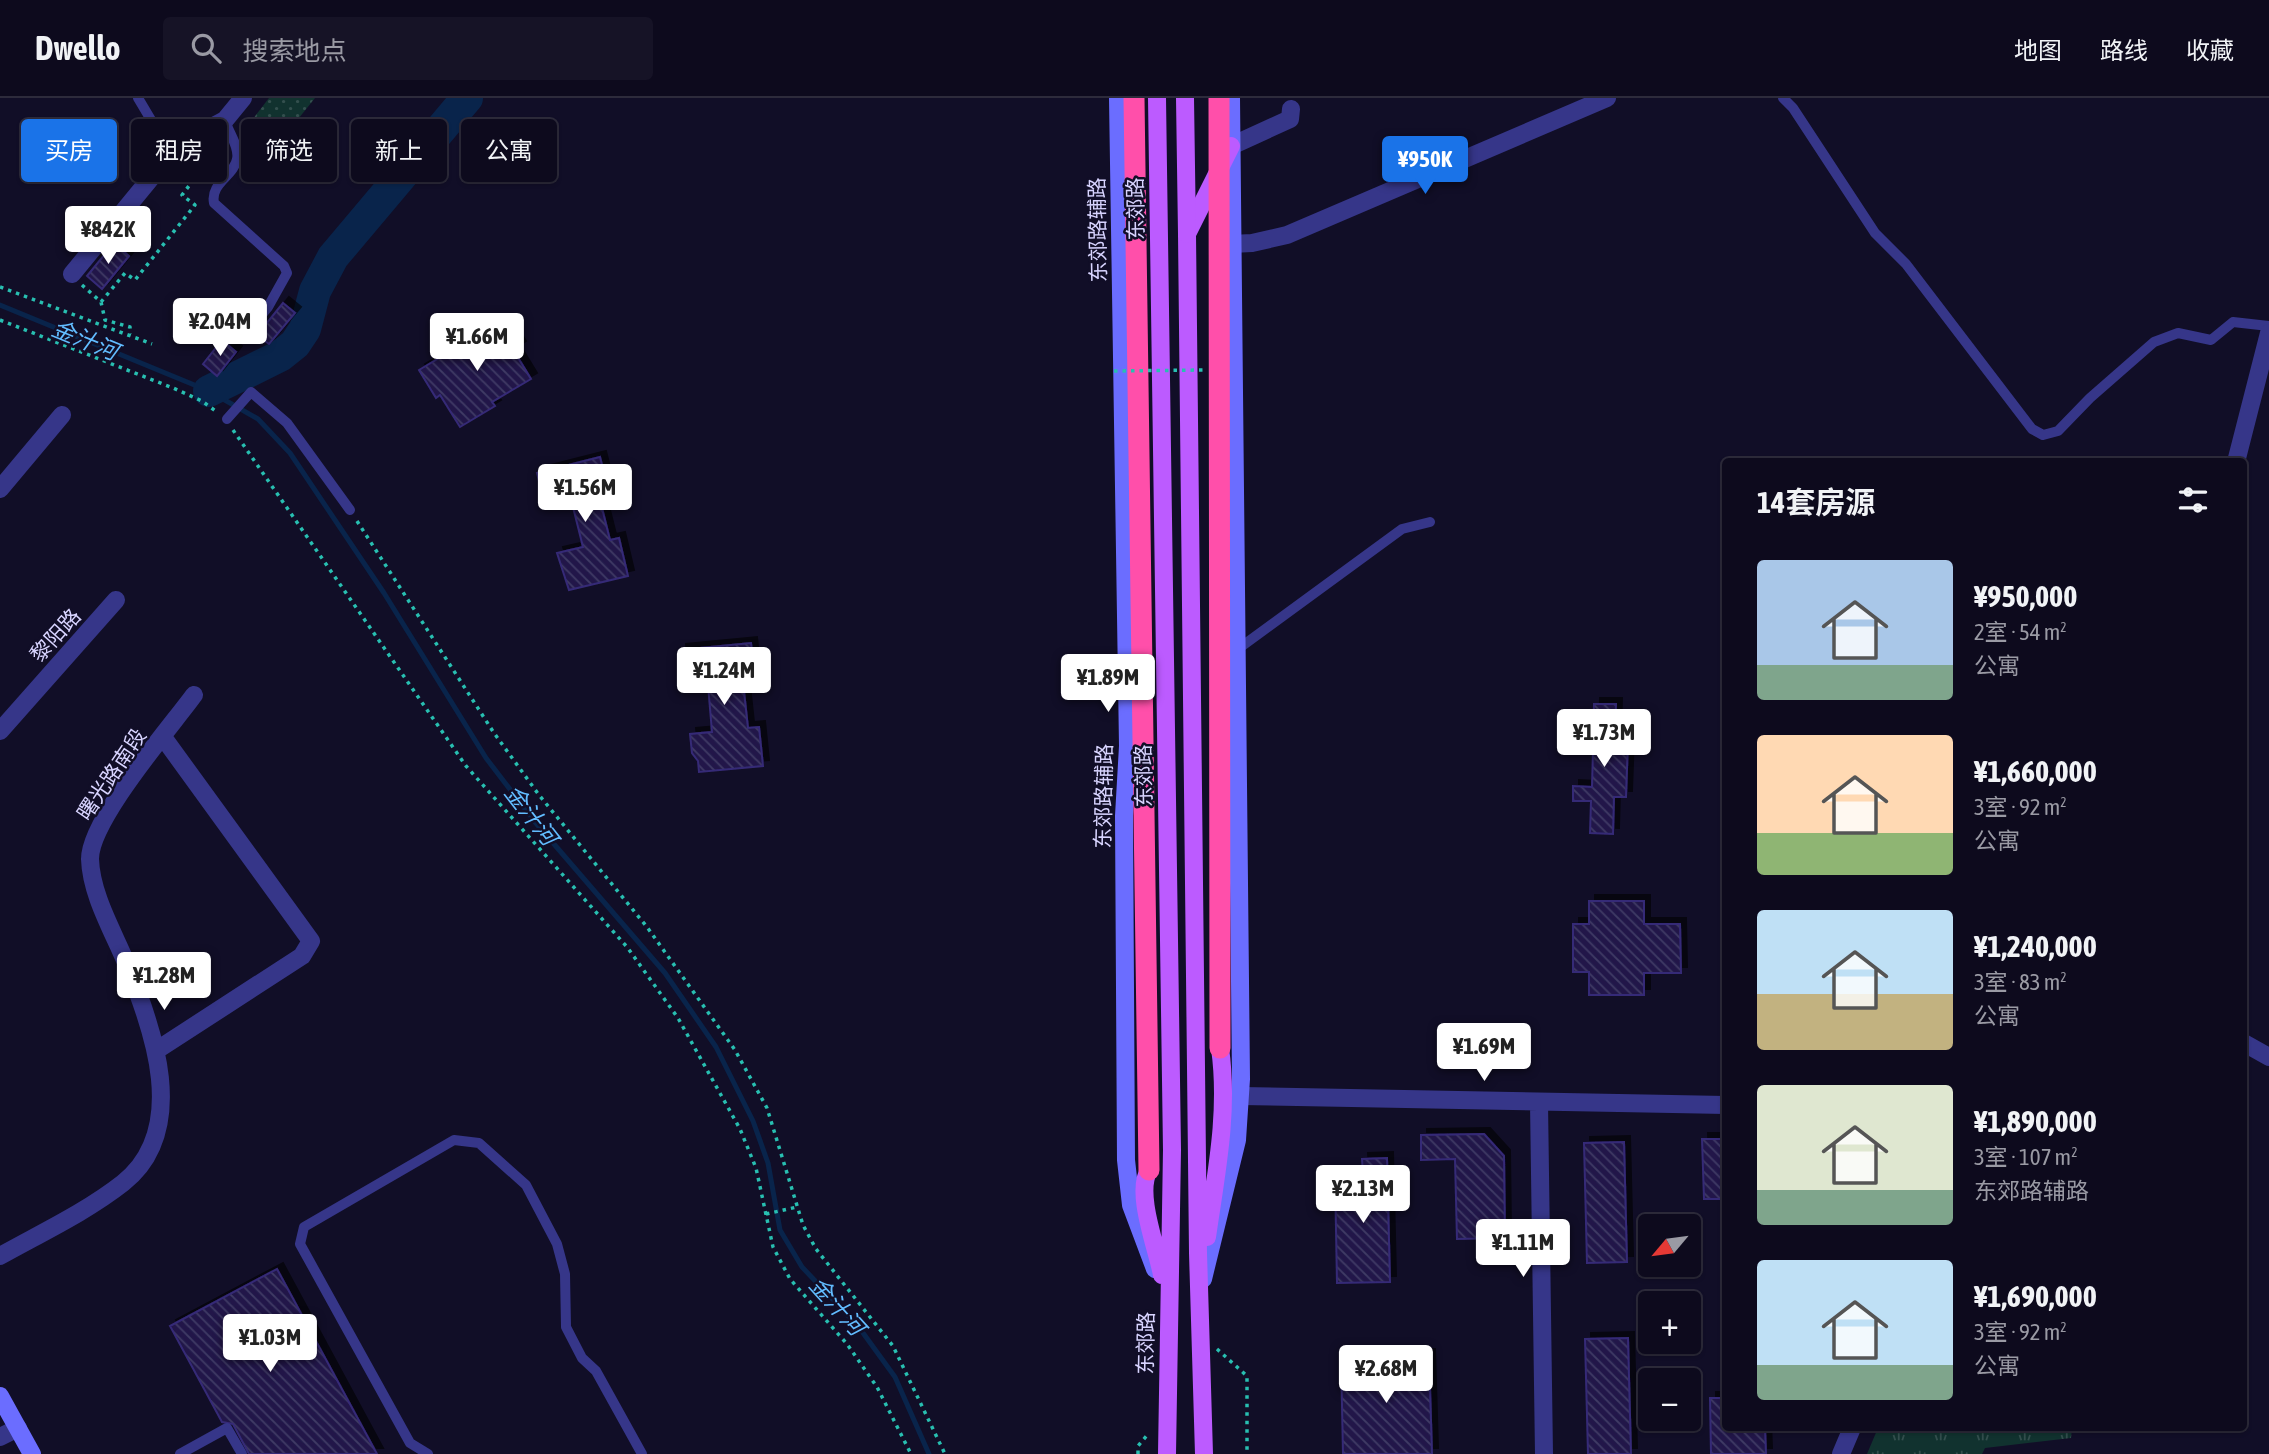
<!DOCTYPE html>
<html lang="zh">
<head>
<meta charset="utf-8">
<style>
	:root { --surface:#0d0a1d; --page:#161326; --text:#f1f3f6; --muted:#9a9aa4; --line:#2d2b3b; --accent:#1a73e8 }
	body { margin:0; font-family:"Asap Condensed","Noto Sans SC",sans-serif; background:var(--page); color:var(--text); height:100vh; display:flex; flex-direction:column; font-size:26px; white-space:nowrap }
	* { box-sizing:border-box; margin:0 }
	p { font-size:23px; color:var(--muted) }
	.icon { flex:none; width:38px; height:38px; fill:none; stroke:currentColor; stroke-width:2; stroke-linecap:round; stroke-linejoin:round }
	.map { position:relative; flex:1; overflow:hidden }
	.side { position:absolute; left:1722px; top:360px; width:525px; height:973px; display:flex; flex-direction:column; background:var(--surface); border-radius:7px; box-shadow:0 2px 5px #0004,0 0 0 2px var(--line) }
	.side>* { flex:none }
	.top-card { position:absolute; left:21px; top:21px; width:665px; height:63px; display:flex; gap:14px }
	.needle { width:46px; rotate:241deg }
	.controls { position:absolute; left:1638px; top:1116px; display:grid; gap:14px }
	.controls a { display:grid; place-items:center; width:63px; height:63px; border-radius:7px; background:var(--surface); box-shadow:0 2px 5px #0004,0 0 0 2px var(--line); font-size:35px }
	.price { position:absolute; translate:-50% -60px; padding:0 16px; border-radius:7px; background:#fff; color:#222; font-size:23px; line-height:46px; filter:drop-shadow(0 2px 4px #0008) }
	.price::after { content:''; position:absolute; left:50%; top:42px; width:21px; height:16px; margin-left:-10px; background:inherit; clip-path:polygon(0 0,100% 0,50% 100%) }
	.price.current { background:var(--accent); color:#fff }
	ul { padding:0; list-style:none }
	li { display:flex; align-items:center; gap:21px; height:175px; padding:0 35px }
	li span { display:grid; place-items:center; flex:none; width:196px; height:140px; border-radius:7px; color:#555 }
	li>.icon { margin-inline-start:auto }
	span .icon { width:84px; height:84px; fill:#fffc; stroke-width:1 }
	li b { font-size:30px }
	h2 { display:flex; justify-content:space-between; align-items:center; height:84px; padding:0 35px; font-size:30px }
	.tag { padding:0 24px; border-radius:7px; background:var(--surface); box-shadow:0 2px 5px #0004,0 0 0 2px var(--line); font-size:24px; line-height:63px }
	.tag.current { background:var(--accent); color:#fff }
	header { display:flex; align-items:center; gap:42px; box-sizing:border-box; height:98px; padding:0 35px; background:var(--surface); border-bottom:2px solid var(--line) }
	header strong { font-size:33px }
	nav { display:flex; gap:38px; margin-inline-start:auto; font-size:24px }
	.search { width:490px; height:63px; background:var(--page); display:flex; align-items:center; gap:18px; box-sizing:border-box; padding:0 24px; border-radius:7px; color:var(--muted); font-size:26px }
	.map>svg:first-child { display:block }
	.grass { fill:url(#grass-dots) }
	.park { fill:url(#park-tufts) }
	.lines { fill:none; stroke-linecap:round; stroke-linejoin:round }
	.stream { stroke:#09244b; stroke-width:5 }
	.river { stroke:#09244b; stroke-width:32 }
	.building { fill:url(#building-back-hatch); stroke:#362a77; stroke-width:2; filter:url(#shadow) }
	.path { stroke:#28bfb1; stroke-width:3.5; stroke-dasharray:3.5 5; stroke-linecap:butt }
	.lane { stroke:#363689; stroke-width:10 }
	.street { stroke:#363689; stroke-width:18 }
	.secondary { stroke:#6b6dff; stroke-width:18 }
	.primary { stroke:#bc5bff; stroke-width:18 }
	.highway { stroke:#ff4faa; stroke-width:21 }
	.path-bridge { stroke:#28bfb1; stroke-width:3.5; stroke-dasharray:3.5 5; stroke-linecap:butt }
	.primary-bridge { stroke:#bc5bff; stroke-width:18 }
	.highway-bridge { stroke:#ff4faa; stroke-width:21 }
	.labels { text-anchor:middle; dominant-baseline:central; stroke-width:5; stroke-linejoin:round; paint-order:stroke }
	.street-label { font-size:21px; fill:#d8d4ff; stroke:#110e27 }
	.water-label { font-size:23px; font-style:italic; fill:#62bcff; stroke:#110e27 }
</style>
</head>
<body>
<header>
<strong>Dwello</strong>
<div class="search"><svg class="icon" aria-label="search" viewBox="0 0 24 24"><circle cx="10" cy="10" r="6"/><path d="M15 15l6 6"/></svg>搜索地点</div>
<nav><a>地图</a><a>路线</a><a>收藏</a></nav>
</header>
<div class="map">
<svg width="2269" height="1356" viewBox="0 0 2269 1356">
	<defs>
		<pattern id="grass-dots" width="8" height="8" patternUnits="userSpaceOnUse" patternTransform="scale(1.75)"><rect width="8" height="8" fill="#11322f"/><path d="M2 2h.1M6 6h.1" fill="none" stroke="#334f4e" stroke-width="1.8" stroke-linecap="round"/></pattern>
		<pattern id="park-tufts" width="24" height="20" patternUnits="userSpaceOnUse" patternTransform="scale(1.75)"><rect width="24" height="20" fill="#11322f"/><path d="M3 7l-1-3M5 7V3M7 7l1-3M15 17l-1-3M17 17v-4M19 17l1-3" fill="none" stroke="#334f4e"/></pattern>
		<pattern id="building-back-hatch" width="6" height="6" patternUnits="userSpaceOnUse" patternTransform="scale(1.75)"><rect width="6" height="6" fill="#21194a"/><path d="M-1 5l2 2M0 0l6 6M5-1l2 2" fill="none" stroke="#403a65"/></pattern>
		<filter id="shadow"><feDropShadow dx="6" dy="-6" stdDeviation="0" flood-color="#0009"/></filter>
	</defs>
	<rect width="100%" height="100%" fill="#110e27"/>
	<!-- grass -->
	<path class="grass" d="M269 0H315L270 56 243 34Z"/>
	<!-- park -->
	<path class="park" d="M1878 1330H2072L2071 1340 1985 1350 1982 1356H1867Z"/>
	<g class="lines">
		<!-- stream -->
		<path class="stream" d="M0 207 209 293 258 321 290 355 384 495 486 660 535 724 665 875 716 949 753 1023 768 1065 780 1132 802 1169 858 1228 895 1279 929 1356"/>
		<!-- river -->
		<path class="river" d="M209 293 280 258 295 246 305 231 315 193 333 159 467 0"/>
	</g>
	<!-- building -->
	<path class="building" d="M114 145 129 158 102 191 87 178Z
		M283 205 295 215 269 246 257 237Z
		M503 222 520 249 514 253 531 281 492 304 495 308 460 329 440 297 436 300 419 272Z
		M222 242 236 254 217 278 203 266Z
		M600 359 608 391 598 394 610 442 619 440 628 478 569 492 557 455 583 449 571 401 545 407 537 375Z
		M751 545 755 582 743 584 748 630 759 629 763 668 699 674 698 663 692 655 690 636 712 634 708 587 684 589 680 552Z
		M1594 606H1616L1615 642H1628L1626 699H1614L1613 736 1590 735 1591 703H1573V688L1592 689 1593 652H1574V636L1593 637Z
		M1589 803H1644V826H1680L1681 875H1644V897H1589V874H1573V826H1589Z
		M1484 1036 1504 1058 1505 1140 1457 1141 1455 1061 1421 1062V1037Z
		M1702 1041H1726V1101H1704Z
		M1624 1044 1627 1164 1587 1165 1584 1045Z
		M1387 1060 1390 1184 1337 1185 1335 1078 1363 1077 1362 1061Z
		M277 1171 377 1356H249L233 1326 222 1324 170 1228Z
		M1628 1240 1631 1356H1588L1585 1241Z
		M1429 1257 1432 1356H1343L1341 1259Z
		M1710 1300H1726V1330H1765L1766 1356H1711Z"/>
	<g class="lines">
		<!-- path -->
		<path class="path" d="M82 187 101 204 125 175 135 182 195 107 182 97 204 68 192 58
			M0 189 152 246
			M101 204 105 222 130 229V236
			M0 222 173 290 202 303 217 314
			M233 332 466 668 627 849 678 920 740 1031 756 1070 773 1149 790 1181 847 1246 877 1289 911 1356
			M357 423 494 635 539 697 647 829 735 952 767 1010 803 1127 816 1151 893 1248 945 1356
			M766 1116 797 1109
			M1217 1251 1247 1278V1356
			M1138 1356V1348L1149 1335"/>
		<!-- lane -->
		<path class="lane" d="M138 0 160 37 175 51
			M1783 0 1793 10 1875 135 1906 166 2032 331 2043 337 2058 333 2090 300 2154 244 2178 235 2211 242 2233 224 2269 228
			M225 22C228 34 240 49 237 61 234 78 210 85 214 105L284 168 287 175 268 209 246 236
			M227 321 251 294 287 325 350 412
			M1238 551 1402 431 1430 424
			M180 1356 227 1330 242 1356
			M428 1356 410 1345 300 1146 304 1129 454 1042 479 1045 526 1087 557 1146 565 1176 566 1229 582 1260 596 1273 642 1356"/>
		<!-- street -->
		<path class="street" d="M1231 48 1290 21 1291 11
			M1231 146 1252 145 1287 137 1607 0
			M72 176 178 47 225 22 243 0
			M2236 364 2269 235
			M0 391 62 317
			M0 633 116 502
			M2244 945 2269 959
			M157 952 302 858 311 843 163 639
			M1240 998 1726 1007
			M1539 1005 1544 1356
			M0 1158C41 1135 86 1114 123 1085 190 1032 153 930 127 867 114 835 91 797 90 761 90 722 169 631 194 597
			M0 1339 18 1330
			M1841 1356 1852 1330"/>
		<!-- secondary -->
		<path class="secondary" d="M1118 0 1128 648 1124 718 1126 1062 1131 1107 1155 1171
			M1203 1181 1237 1042 1241 981 1231 0
			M0 1298 32 1356"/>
		<!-- primary -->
		<path class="primary" d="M1157 0 1172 1052 1167 1356
			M1149 1072C1135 1095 1157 1150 1162 1177
			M1207 1139C1216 1076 1229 1014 1220 950
			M1204 1356 1198 1155 1187 136 1231 48"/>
		<!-- highway -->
		<path class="highway" d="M1134 0 1149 1072"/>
		<!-- path-bridge -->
		<path class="path-bridge" d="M1114 273 1203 272"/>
		<!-- primary-bridge -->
		<path class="primary-bridge" d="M1185 0 1187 136"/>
		<!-- highway-bridge -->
		<path class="highway-bridge" d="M1219 0 1220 950"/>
	</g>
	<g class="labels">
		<!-- street labels -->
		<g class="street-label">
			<text transform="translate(1135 111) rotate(-91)">东郊路</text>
			<text transform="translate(1097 132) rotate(-91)">东郊路辅路</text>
			<text transform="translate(55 537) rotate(-48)">黎阳路</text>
			<text transform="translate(111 676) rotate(-56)">曙光路南段</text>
			<text transform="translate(1143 678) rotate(-91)">东郊路</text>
			<text transform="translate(1103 698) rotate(-89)">东郊路辅路</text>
			<text transform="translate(1145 1245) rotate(-89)">东郊路</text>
		</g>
		<!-- water labels -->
		<g class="water-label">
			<text transform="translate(85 242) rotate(22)">金汁河</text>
			<text transform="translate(531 717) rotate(52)">金汁河</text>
			<text transform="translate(837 1208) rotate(48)">金汁河</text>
		</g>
	</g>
</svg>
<div class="controls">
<a><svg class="needle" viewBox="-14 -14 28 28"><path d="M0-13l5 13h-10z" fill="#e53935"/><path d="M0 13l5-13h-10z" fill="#9a9aa4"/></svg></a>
<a>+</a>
<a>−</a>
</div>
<b class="price current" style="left:1425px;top:98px">¥950K</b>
<b class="price" style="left:108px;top:168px">¥842K</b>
<b class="price" style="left:220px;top:260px">¥2.04M</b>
<b class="price" style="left:477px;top:275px">¥1.66M</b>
<b class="price" style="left:585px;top:426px">¥1.56M</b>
<b class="price" style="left:724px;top:609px">¥1.24M</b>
<b class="price" style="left:1108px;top:616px">¥1.89M</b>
<b class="price" style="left:1604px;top:671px">¥1.73M</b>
<b class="price" style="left:164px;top:914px">¥1.28M</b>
<b class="price" style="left:1484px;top:985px">¥1.69M</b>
<b class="price" style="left:1363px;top:1127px">¥2.13M</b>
<b class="price" style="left:1523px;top:1181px">¥1.11M</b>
<b class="price" style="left:270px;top:1276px">¥1.03M</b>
<b class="price" style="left:1386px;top:1307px">¥2.68M</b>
<div class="top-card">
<a class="tag current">买房</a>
<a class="tag">租房</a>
<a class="tag">筛选</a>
<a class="tag">新上</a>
<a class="tag">公寓</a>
</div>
<section class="side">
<h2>14套房源<svg class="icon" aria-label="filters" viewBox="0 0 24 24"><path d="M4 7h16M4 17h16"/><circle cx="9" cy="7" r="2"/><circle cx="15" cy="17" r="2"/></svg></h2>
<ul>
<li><span style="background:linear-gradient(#a9c7e8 75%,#7fa58c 0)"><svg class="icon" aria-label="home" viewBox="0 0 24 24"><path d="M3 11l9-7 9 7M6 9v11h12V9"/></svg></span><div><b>¥950,000</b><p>2室 · 54 m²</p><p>公寓</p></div></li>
<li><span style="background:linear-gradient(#ffd9b3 70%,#8fb573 0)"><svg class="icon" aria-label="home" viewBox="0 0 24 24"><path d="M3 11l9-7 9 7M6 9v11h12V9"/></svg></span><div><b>¥1,660,000</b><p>3室 · 92 m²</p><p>公寓</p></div></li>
<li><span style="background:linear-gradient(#bfe0f5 60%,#c2b280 0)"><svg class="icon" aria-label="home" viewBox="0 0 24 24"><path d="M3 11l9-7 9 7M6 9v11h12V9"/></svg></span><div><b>¥1,240,000</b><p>3室 · 83 m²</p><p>公寓</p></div></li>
<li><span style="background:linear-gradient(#dfe7d0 75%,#7fa58c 0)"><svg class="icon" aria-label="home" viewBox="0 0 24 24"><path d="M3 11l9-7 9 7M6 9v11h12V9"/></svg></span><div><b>¥1,890,000</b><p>3室 · 107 m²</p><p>东郊路辅路</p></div></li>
<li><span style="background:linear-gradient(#bfe0f5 75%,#7fa58c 0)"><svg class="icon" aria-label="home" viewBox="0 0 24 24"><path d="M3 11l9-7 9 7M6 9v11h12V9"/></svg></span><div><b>¥1,690,000</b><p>3室 · 92 m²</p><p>公寓</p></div></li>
</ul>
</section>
</div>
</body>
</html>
